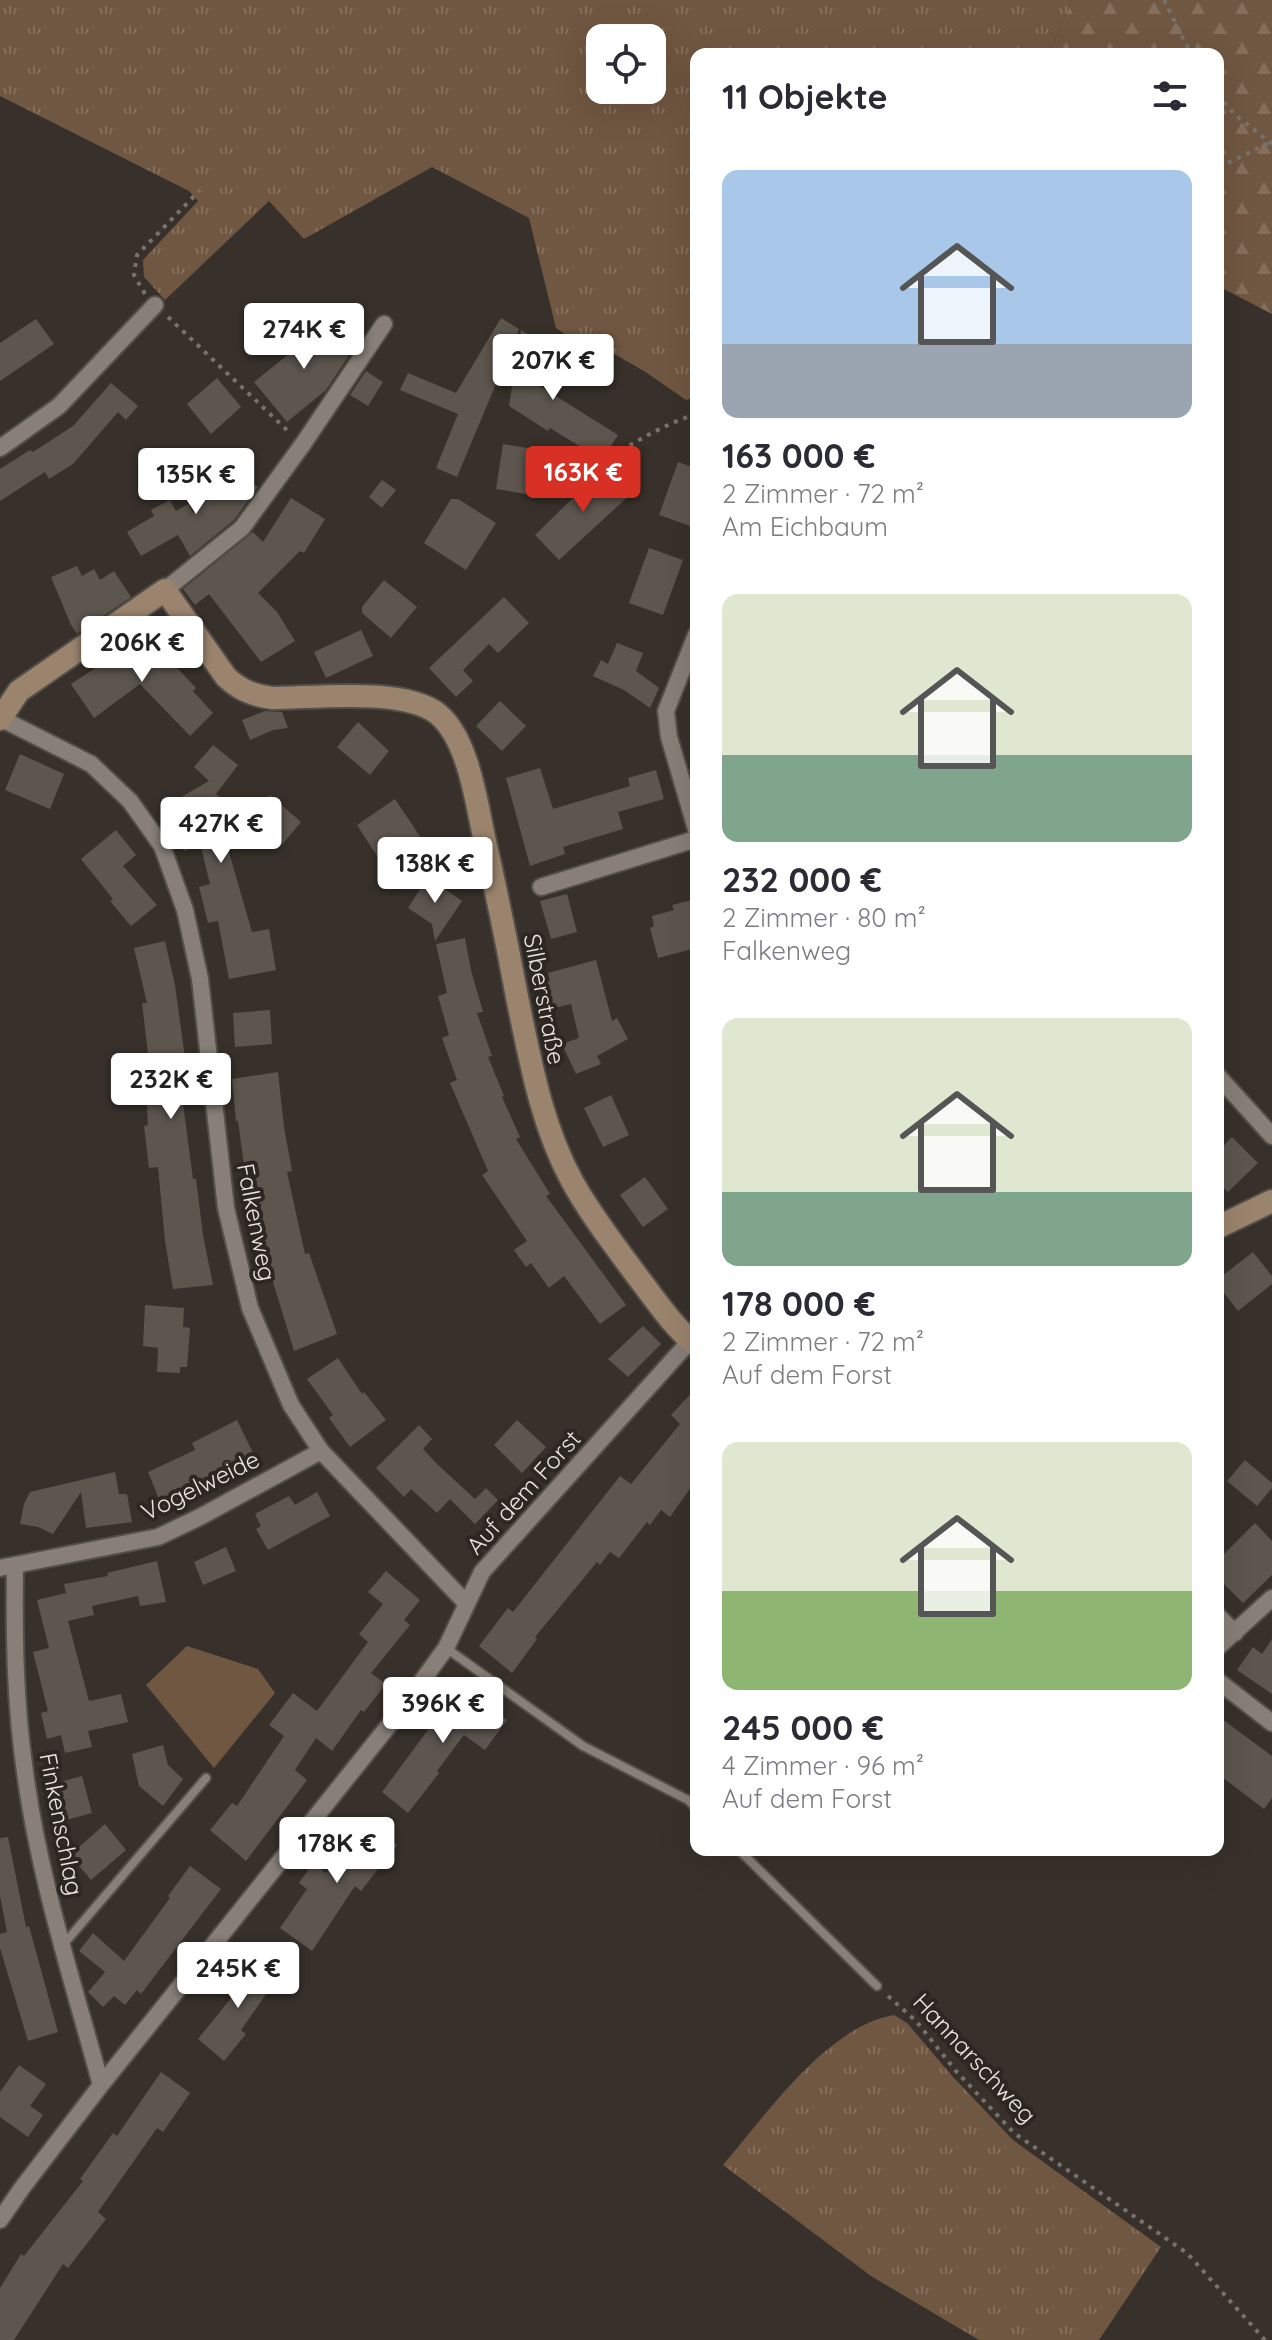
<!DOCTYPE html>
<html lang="de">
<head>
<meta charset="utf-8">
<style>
	:root { --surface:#fff; --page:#f2f2f3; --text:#2b2b33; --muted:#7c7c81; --accent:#d93025 }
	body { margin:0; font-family:Quicksand,sans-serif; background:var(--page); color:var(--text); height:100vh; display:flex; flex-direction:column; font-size:30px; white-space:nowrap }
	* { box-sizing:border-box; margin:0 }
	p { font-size:26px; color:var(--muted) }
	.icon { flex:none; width:44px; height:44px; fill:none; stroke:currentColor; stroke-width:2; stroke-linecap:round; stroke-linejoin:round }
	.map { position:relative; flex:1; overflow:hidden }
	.sheet { position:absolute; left:690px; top:48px; width:534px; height:1808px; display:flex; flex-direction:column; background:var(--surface); border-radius:16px; box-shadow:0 8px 32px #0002 }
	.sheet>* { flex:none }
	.fabs { position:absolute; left:586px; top:24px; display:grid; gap:16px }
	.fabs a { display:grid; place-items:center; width:80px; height:80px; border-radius:16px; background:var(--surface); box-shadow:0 8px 32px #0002; font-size:40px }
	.price { position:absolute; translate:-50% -68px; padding:0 18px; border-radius:8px; background:#fff; color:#222; font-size:26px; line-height:52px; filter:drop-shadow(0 2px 4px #0008) }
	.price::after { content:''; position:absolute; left:50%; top:48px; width:24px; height:18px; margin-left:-12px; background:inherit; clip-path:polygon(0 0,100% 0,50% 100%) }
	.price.active { background:var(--accent); color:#fff }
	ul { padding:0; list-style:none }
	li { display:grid; align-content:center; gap:16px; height:424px; padding:0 32px }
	li span { display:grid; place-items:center; height:248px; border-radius:16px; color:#555 }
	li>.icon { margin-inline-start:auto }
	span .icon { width:144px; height:144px; fill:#fffc; stroke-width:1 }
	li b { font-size:34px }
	h2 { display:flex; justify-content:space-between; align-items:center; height:96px; padding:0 32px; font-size:34px }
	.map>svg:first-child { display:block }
	.grass { fill:url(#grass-tufts); fill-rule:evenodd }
	.forest { fill:url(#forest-firs) }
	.park { fill:#705741 }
	.building { fill:#5d564f }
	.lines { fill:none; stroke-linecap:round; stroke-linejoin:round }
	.lane-casing { stroke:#544e49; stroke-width:12 }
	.street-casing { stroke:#544e49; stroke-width:20 }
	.secondary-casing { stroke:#544e49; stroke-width:26 }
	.path { stroke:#78726d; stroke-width:4; stroke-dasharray:4 6; stroke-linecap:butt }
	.lane { stroke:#877f78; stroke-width:8 }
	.street { stroke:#877f78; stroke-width:16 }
	.secondary { stroke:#9b846d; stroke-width:22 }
	.labels { text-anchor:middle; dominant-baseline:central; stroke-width:8; stroke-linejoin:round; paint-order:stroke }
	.street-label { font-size:24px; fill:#ebe6e3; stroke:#2d2721 }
</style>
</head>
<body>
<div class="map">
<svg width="1272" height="2340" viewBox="0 0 1272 2340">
	<defs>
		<pattern id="grass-tufts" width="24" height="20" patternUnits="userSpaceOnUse" patternTransform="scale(2)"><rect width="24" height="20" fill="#705741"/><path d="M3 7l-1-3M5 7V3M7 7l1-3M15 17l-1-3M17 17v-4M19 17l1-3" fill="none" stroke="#856f5c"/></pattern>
		<pattern id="forest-firs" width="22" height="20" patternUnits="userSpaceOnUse" patternTransform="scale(2)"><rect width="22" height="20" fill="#705741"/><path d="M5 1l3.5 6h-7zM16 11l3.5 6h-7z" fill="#856f5c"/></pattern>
	</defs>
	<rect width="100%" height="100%" fill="#38312b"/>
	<!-- grass -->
	<path class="grass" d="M0 0H1072L1049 54H696V397L686 400 644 371 604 348 598 357 556 328 529 218 432 167 304 239 269 201 165 300 144 277 143 260 198 201 189 191 0 96ZM600 38H652V90H600Z
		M894 2015 907 2023 953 2077 1013 2140 1161 2247 1099 2340H979L871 2276 723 2165C765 2116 827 2026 894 2015Z"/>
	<!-- forest -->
	<path class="forest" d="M1072 0H1272V314L1218 286V54H1049Z"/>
	<!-- park -->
	<path class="park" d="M187 1646 258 1669 275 1693 214 1768 146 1685Z"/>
	<!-- building -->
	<path class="building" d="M501 318 519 329 457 477 436 468 458 414 400 390 408 373 456 393Z
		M36 319 54 344 0 381V343Z
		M316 319 350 354 326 390 287 422 254 382 295 349 290 344Z
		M521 330 554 351 535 383 618 435 602 460 550 428 548 431 509 406Z
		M366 371 383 382 368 406 350 395Z
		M217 378 241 407 211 434 187 404Z
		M111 383 138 406 126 420 118 412 73 464 49 479 45 472 0 501V469L30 450 33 452 73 426Z
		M503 444 539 450 532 495 496 489Z
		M678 462 696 468V528L659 515Z
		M231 466 258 487 234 520 190 556 178 535 141 556 127 532 154 516 151 510 170 500 176 511 188 504 193 513Z
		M612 467 631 494 559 560 535 535 576 495Z
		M382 480 396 490 382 508 369 497Z
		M291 498 325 519 304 553 300 551 258 593 277 612 295 641 261 662 209 594 195 605 183 589 253 532 263 542Z
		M451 499H458L496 523 466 570 424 543Z
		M649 548 683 560 663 615 629 603Z
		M77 566 82 576 94 569 100 580 114 571 131 597 77 634 71 625 51 577Z
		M384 580 417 607 391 638 362 613V607Z
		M504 597 529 623 498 653 489 644 463 670 473 681 456 697 429 668Z
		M361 630 373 656 326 678 314 652Z
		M131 631 157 664 166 656 196 688 193 691 213 713 190 736 140 684 94 718 71 684 114 656 107 647Z
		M617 643 643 653 636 671 659 688 650 708 624 690 593 676 601 660 608 664Z
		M500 701 526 726 502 751 476 726Z
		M265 711 282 712 288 728 273 730 250 740 242 720Z
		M358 722 389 751 370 775 337 747Z
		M213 745 238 765 216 794 250 823 228 849 252 932 269 929 276 970 229 979 218 921 208 923 199 887 210 884 200 843 184 851 162 808 209 781 194 767Z
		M20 754 64 774 50 809 5 790Z
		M540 768 553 809 630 786 628 778 656 770 664 799 618 812 623 829 563 847 565 854 530 866 506 778Z
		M270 795 301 822 280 847 249 820Z
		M395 799 423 841 384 867 357 825Z
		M116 830 136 855 123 866 157 905 131 926 110 901 113 899 81 859Z
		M428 877 462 901 435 941 432 924 408 908Z
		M567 894 577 932 551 939 540 901Z
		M696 899V948L658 958 650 928 654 926 652 916 674 910 672 905Z
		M465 938 471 970 483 1012 477 1013 492 1056 488 1057 504 1096 502 1097 520 1137 516 1139 550 1194 546 1196 626 1305 600 1324 564 1276 549 1288 531 1263 526 1267 514 1250 527 1241 482 1175 488 1171 450 1083 457 1080 442 1038 449 1035 438 996 447 993 436 944Z
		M165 941 175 985 185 1058 188 1104H183L193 1179H196L203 1235 213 1285 173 1289 165 1241 158 1167 149 1168 144 1126 148 1125 144 1062H149L142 1003H147L134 948Z
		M596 960 612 1021 617 1018 628 1039 597 1056 601 1064 576 1074 562 1044 579 1038 571 1004 550 1009 543 982 550 981 548 973Z
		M270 1010 272 1044 235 1047 233 1013Z
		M278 1072 284 1127 292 1171 287 1172 305 1254 309 1253 337 1334 294 1351 260 1239 245 1173 238 1121H236L232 1079Z
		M611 1095 629 1135 603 1147 584 1108Z
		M1232 1137 1258 1163 1228 1192 1218 1182V1151Z
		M645 1177 668 1209 643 1227 620 1195Z
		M1253 1252 1272 1276V1284L1238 1311 1218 1285V1279Z
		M145 1305 184 1308 183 1327 190 1328 187 1367H180V1373L157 1372 158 1348 143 1346Z
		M643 1326 661 1344 628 1377 608 1359Z
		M338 1358 362 1394 364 1392 386 1420 350 1447 329 1418 333 1415 307 1379Z
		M696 1388V1480L670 1517 661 1510 650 1525 647 1522 619 1558 610 1552 600 1565 597 1562 535 1637 537 1639 512 1673 479 1646 508 1608 513 1612 620 1476 631 1484 680 1424 671 1415Z
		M237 1420 255 1457 201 1485 203 1490 163 1509 148 1472 195 1450 192 1443Z
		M517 1420 546 1447 522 1473 494 1445Z
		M419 1425 432 1439 423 1449 436 1463 475 1499 486 1488 498 1500 475 1524 450 1499 437 1513 411 1489 404 1497 376 1468Z
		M1245 1460 1272 1483V1488L1257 1506 1227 1481Z
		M115 1472 119 1494H127L132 1522 86 1528 81 1492 53 1534 38 1527 20 1524 24 1504 30 1492Z
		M317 1492 330 1516 268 1550 256 1529 261 1526 255 1514 289 1496 295 1505Z
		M1255 1523 1272 1541V1575L1243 1603 1218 1578V1560Z
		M226 1547 236 1571 203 1585 194 1562Z
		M157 1561 166 1602 140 1606 138 1596 92 1606 94 1615 68 1621 89 1701 121 1694 128 1722 88 1731 92 1747 65 1753 61 1735 47 1739 41 1713 48 1711 33 1652 49 1648 37 1600 66 1593 64 1584 108 1576 107 1573Z
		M386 1571 420 1600 404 1620 410 1625 371 1673 386 1684 364 1712 361 1710 332 1751 316 1738 295 1770 307 1780 246 1861 210 1830 232 1803 237 1806 284 1736 269 1725 293 1693 317 1711 368 1642 359 1634 383 1604 368 1592Z
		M1272 1639V1694L1237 1670 1253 1647 1262 1654Z
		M462 1684 487 1702 485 1705 507 1720 485 1750 464 1735 437 1771 439 1773 408 1813 382 1792Z
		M1218 1716 1272 1756V1798L1264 1809 1218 1774Z
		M163 1745 168 1765 183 1779 163 1806 139 1786 132 1754Z
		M82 1776 92 1813 59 1822 49 1785Z
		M366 1820 397 1845 361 1891 355 1886 312 1951 280 1928 307 1889 299 1883 313 1863 326 1873Z
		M105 1824 126 1850 91 1880 70 1855Z
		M8 1837 26 1927 29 1926 58 2032 28 2041 0 1948V1934L7 1932 0 1896V1838Z
		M190 1866 221 1889 141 1994 137 1990 125 2005 114 1996 103 2007 88 1992 105 1972 79 1951 93 1933 124 1961 170 1898 168 1896Z
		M255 1958 278 1977 241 2030 246 2034 224 2061 198 2039 236 1992 231 1988Z
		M19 2065 46 2084 30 2106 43 2115 28 2137 0 2117V2092Z
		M161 2072 190 2093 163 2132 157 2128 98 2212 106 2219 68 2268 63 2264 14 2340H0V2288L21 2254 24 2256 83 2181 80 2179 113 2133 117 2136Z"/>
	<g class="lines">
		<defs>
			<path id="lane" d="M446 1648 583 1746 688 1800 696 1808
				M739 1850 877 1986
				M63 1945 206 1778"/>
			<path id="street" d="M0 448 59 406 155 305
				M165 590 242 528 303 444 384 324
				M696 635 666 711 669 737 696 829
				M2 719 91 764 130 801 162 846 185 910 200 979 226 1208 250 1308 291 1405 321 1451 466 1603
				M541 887 696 839
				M1218 1076 1272 1136
				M15 1566C14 1635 15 1704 25 1772 39 1878 73 1982 101 2085
				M0 1568 158 1537 200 1517 321 1451
				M1218 1616 1235 1633
				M1218 1647 1272 1598
				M1218 1681 1272 1723
				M0 2220 22 2188 101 2085 398 1714 446 1648 482 1572 690 1341"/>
			<path id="secondary" d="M0 719 19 691 165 590 226 677C240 690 252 695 272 698 314 698 405 687 438 714 468 739 476 800 484 837 496 890 507 943 517 997 530 1059 541 1124 572 1181 590 1214 615 1246 637 1276 655 1299 673 1327 696 1345
				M1218 1227 1272 1201"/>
		</defs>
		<!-- lane casing -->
		<use href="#lane" class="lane-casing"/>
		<!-- street casing -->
		<use href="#street" class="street-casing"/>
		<!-- secondary casing -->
		<use href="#secondary" class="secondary-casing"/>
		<!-- path -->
		<path class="path" d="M1164 0 1191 54
			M1218 94 1234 114 1272 144
			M1218 163 1230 162 1269 143
			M145 294 134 275 137 255 200 190
			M168 317 289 432
			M578 476C617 454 653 428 696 414
			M888 1996 916 2021 956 2071 1014 2133 1187 2253 1265 2340"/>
		<!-- lane -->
		<use href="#lane" class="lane"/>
		<!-- street -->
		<use href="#street" class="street"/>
		<!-- secondary -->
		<use href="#secondary" class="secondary"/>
	</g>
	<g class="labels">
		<!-- street labels -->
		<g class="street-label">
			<text transform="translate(545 999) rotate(79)">Silberstraße</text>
			<text transform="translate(257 1222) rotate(79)">Falkenweg</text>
			<text transform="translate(200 1485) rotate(-26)">Vogelweide</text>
			<text transform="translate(523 1492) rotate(-48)">Auf dem Forst</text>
			<text transform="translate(62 1824) rotate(79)">Finkenschlag</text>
			<text transform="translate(975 2058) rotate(47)">Hannarschweg</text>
		</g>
	</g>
</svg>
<div class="fabs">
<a><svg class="icon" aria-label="locate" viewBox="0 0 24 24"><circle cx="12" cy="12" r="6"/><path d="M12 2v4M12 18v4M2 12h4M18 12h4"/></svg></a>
</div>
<b class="price" style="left:304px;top:371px">274K €</b>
<b class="price" style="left:553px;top:402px">207K €</b>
<b class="price active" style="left:583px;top:514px">163K €</b>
<b class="price" style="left:196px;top:516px">135K €</b>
<b class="price" style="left:142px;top:684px">206K €</b>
<b class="price" style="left:221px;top:865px">427K €</b>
<b class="price" style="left:435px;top:905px">138K €</b>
<b class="price" style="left:171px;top:1121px">232K €</b>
<b class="price" style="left:443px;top:1745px">396K €</b>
<b class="price" style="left:337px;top:1885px">178K €</b>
<b class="price" style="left:238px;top:2010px">245K €</b>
<section class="sheet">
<h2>11 Objekte<svg class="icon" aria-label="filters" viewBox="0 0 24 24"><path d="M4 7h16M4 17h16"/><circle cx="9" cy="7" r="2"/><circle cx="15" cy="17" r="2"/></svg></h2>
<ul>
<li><span style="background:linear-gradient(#a9c7e8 70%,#9aa5b1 0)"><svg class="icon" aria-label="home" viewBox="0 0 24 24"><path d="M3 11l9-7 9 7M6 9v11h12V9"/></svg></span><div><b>163 000 €</b><p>2 Zimmer · 72 m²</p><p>Am Eichbaum</p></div></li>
<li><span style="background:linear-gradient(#dfe7d0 65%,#7fa58c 0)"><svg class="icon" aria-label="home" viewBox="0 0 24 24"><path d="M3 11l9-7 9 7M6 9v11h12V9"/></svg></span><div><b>232 000 €</b><p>2 Zimmer · 80 m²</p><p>Falkenweg</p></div></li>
<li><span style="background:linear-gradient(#dfe7d0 70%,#7fa58c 0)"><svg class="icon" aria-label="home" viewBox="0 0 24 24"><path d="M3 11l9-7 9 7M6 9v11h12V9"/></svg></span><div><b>178 000 €</b><p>2 Zimmer · 72 m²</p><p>Auf dem Forst</p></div></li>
<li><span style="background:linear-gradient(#dfe7d0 60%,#8fb573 0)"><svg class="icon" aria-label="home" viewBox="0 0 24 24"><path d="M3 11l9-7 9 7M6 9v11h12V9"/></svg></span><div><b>245 000 €</b><p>4 Zimmer · 96 m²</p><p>Auf dem Forst</p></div></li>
</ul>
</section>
</div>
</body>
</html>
